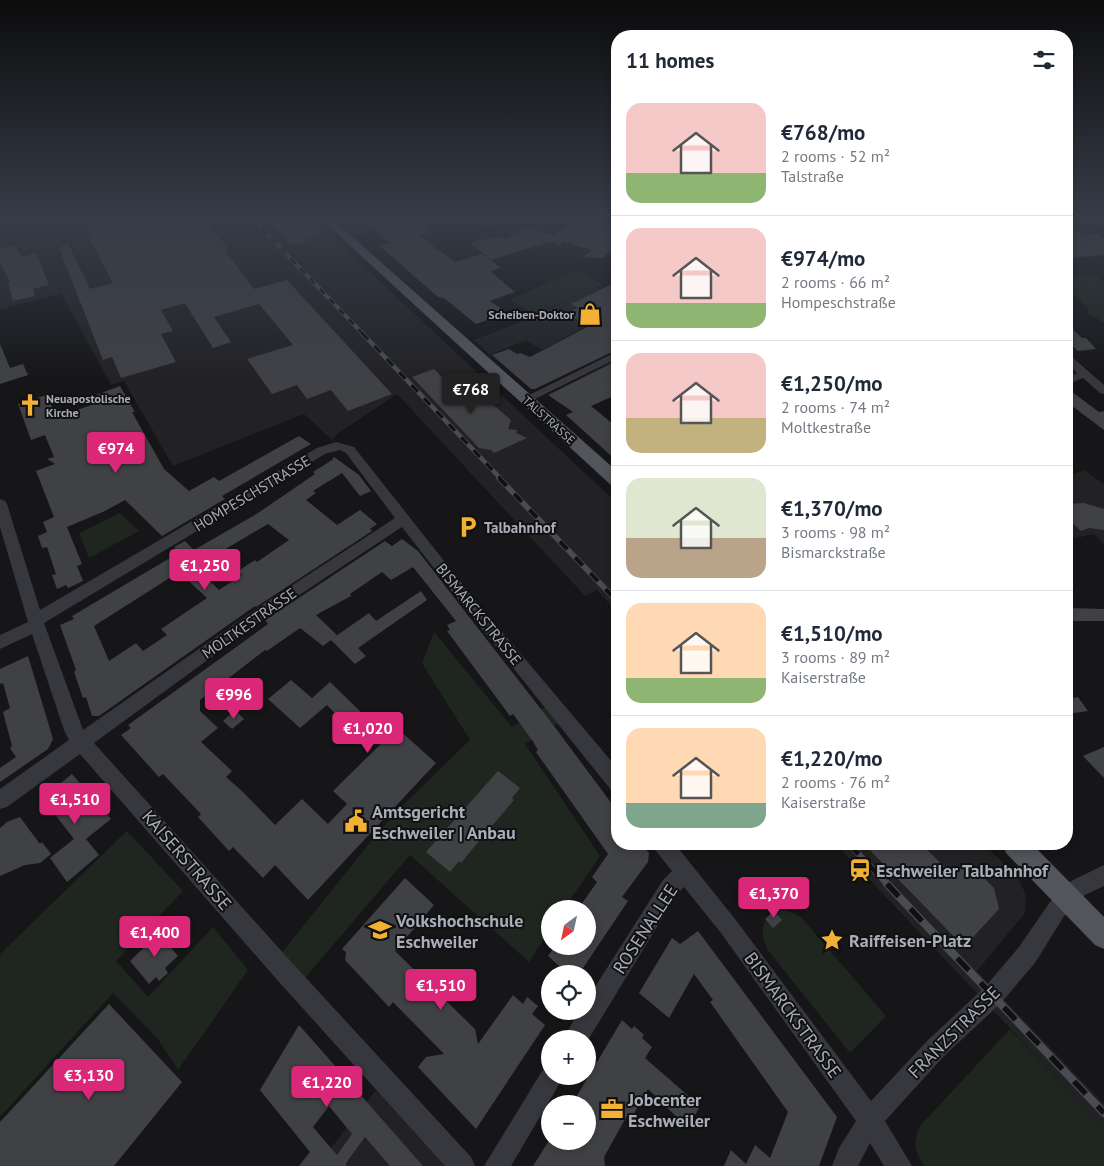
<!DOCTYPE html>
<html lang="en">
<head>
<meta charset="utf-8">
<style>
	:root { --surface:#fff; --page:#f2f2f3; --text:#1f2937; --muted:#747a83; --line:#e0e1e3; --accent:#db2777 }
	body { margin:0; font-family:"PT Sans",sans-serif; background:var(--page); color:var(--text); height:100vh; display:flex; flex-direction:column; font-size:19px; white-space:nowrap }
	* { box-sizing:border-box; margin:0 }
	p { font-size:16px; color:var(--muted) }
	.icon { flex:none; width:28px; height:28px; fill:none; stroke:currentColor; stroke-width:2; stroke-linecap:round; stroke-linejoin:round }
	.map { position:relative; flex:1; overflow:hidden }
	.drawer { position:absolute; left:611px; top:30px; width:462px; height:820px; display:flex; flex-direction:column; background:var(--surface); border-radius:20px; box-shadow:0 2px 8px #0003 }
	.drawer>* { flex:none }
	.needle { width:32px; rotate:213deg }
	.buttons { position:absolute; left:541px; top:900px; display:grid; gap:10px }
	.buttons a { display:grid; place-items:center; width:55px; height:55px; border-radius:50%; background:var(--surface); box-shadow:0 2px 8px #0003; font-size:25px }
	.price { position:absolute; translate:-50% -42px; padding:0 11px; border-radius:5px; background:var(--accent); color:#fff; font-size:16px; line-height:32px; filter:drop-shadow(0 1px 2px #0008) }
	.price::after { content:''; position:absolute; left:50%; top:30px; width:15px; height:11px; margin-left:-8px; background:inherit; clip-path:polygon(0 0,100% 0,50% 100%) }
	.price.active { background:#222; color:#fff }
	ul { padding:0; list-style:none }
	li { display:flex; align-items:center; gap:15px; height:125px; padding:0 15px }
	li+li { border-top:1px solid var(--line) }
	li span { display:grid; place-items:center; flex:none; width:140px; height:100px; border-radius:15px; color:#555 }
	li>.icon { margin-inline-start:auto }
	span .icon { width:60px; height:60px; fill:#fffc; stroke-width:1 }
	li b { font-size:21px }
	h2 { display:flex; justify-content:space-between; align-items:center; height:60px; padding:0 15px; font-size:21px }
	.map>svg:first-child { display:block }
	.built { fill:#222225 }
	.green { fill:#1e261f }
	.building { fill:#404145; fill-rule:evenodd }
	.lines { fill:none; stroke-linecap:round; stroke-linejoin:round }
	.minor { fill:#37383d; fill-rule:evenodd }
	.major { fill:#53555c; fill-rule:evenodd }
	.rail-far4-casing { stroke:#4a4c52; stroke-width:4 }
	.rail-far3-casing { stroke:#4a4c52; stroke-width:4.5 }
	.rail-far2-casing { stroke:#4a4c52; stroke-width:5.5 }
	.rail-far1-casing { stroke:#4a4c52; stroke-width:6 }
	.rail-casing { stroke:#4a4c52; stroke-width:8 }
	.rail-far4 { stroke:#111113; stroke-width:2.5; stroke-dasharray:7; stroke-linecap:butt }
	.rail-far3 { stroke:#111113; stroke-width:3; stroke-dasharray:9; stroke-linecap:butt }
	.rail-far2 { stroke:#111113; stroke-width:4; stroke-dasharray:11; stroke-linecap:butt }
	.rail-far1 { stroke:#111113; stroke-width:4.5; stroke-dasharray:14; stroke-linecap:butt }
	.rail { stroke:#111113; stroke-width:5.5; stroke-dasharray:17; stroke-linecap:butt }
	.labels { text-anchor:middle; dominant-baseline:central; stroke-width:4; stroke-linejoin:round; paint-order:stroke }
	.far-poi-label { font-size:12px; font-weight:bold; fill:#a8adb8; stroke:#111113; text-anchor:end }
	.far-street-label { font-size:12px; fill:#a8adb8; stroke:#111113 }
	.street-label { font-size:15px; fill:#a8adb8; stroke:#111113 }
	.poi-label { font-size:15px; font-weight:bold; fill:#a8adb8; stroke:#111113; text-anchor:start }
	.near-poi-label { font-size:18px; font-weight:bold; fill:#a8adb8; stroke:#111113; text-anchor:start }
	.near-street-label { font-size:18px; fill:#a8adb8; stroke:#111113 }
</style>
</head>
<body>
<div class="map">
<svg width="1104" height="1166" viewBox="0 0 1104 1166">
	<rect width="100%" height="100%" fill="#161618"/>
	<!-- built -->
	<path class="built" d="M0 218H312L617 503V612L597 590 585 596 397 394 337 434 332 440 304 414 173 466 124 381 111 385 61 293 0 310Z
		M338 218H426L356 235Z
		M596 287 617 297V310L542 350 526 340 490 355 474 340 516 324Z
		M1084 470 1104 484V545L1094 534 1071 539 1068 536V476Z
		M836 844H983L1016 874 1026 895 1025 913 977 971 1104 1104V1128Z
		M376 1090 447 1166H317Z"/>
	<!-- green -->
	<path class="green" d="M470 218H541L486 226Z
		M578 269 602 284 535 315 510 300Z
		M1097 276 1104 281V323L1088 313V307L1068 291V277Z
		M120 513 139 531 89 558 79 533Z
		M434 632 512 727 551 703 565 719 525 744 600 856 564 909H550V930L529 962 410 855 298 986 276 960 376 835 401 807 470 740 422 663Z
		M127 831 183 891 116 961 148 997 213 927 248 970 178 1070 158 1039 113 993 0 1117V954Z
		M779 910 789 911 801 917 886 1016 850 1053 767 949C760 933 760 917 779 910Z
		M1010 1029 1104 1128V1166H924C914 1151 913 1143 920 1126Z"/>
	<!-- building -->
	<path class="building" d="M83 218H195L199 224 207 222 228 249 225 250 254 289 287 280 392 394 348 411 331 390 307 399 297 385 272 394 247 359 293 345 259 304 214 317 231 342 213 348 185 303 161 310 173 331 161 334 176 362 121 378 112 357 103 360 59 248 68 244 90 289 113 283 85 229 93 227Z
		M265 218H305L323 234 306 239 308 241 292 245Z
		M360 218H392L401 225 417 221 430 232 419 235 455 262 482 254 501 268 490 271 515 292 490 301 507 313 476 324 444 298 438 297 380 246 390 243Z
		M577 218 618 228V250H613L602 258 583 257 592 250 564 242 560 245 550 242 491 260 470 243 497 236 506 239 525 227 553 235Z
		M1068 224 1084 235 1098 234 1104 238V255L1068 258Z
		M15 245 22 257 36 253 49 285 33 289 35 296 13 301 8 282H10L0 263V248Z
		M618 281V349L535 389H531L492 355 509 349 517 354 520 353 530 357 589 326 566 313 578 308 571 304Z
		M1068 325 1082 338H1086L1096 349 1078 351 1068 342Z
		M0 344 10 368 23 364 28 375 0 384Z
		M618 360V394L591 406 618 428V462L566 415 573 412 548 395Z
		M434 369 471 407 488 400 511 420 508 429 517 430 516 433 527 438 494 453 491 450 479 448 412 377Z
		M120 386 135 412H132L164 469 189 491 214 477 219 481 299 436 311 444 222 496 225 499 162 536 125 500 105 511 67 527 82 564 77 566 83 581 68 588 66 585 57 589 52 575 56 574 47 547 42 548 38 536 47 532 43 522 54 517 36 471 55 464 47 459 54 457 45 435 31 440 18 404 46 395 57 417 100 402 96 395Z
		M1068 389 1099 412 1104 411V430L1068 403Z
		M334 457 359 475 371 491 360 496 342 473 313 491 316 493 306 500 337 525 360 510 377 524 370 529 372 531 256 607 255 606 99 716H92L86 697 83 698 74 672 76 670 60 625 74 619 72 616 170 558 178 551 174 547 185 541 194 550 258 513 315 474 313 472 332 460ZM268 524 289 540 257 562 255 560 238 571 242 575 219 590 195 567ZM179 572 207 598 161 629 167 635 143 651 136 643 109 661 94 626Z
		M1084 503 1104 509V530L1089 528 1081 531 1068 519V504Z
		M402 539 418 551 554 726 618 812V844H641L649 853 648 862 622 897 628 901 579 974H568L548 956 555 946H588V909H578L597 882 592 877 608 854 536 752 538 750 532 740 513 714 510 716 447 631 450 630 447 625 456 621 413 567 391 580 382 572 350 594 351 596 316 615 337 635 333 638 369 613 376 621 421 591 427 600 358 648 366 656 355 664 331 640 323 646 300 628 267 651 265 650 200 700V711L218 728 201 742 232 771 226 777 243 792 275 825 302 799 328 824 347 804 333 791 397 728 436 763 308 900 275 865 263 878 233 847 229 851 198 817 201 814 163 774 159 777 121 735 131 728 128 725 268 624 265 620 270 617 385 541 392 546Z
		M1068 608 1104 609V621H1073Z
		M28 656 53 739 48 749 0 782V768L16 757 10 748 12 746 3 712 10 708 3 683 0 684V669Z
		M291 680 312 698 330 682 364 715 349 728 327 705 300 728 268 699Z
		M1078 697 1088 711 1068 714V699Z
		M235 710 244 719 232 729 223 721Z
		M1104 747V778L1083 756Z
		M498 771 520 788 512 798 514 800 480 840 461 863 459 861 450 872 426 852Z
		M72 774 111 819 86 839 99 855 67 882 50 858 74 839 42 798Z
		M20 817 40 844 42 842 51 854 40 863 25 865 0 876V828L7 822Z
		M864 844H921L950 872 956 867 976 870 994 888 999 909 964 947Z
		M405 878 434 905 395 951 475 1029 478 1044 513 995 523 1004 527 997 538 1006 532 1014 545 1025 476 1129 418 1067 426 1057 444 1054 393 1002 389 1007 345 960 346 952 342 949Z
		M774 911 782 920 773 928 765 919Z
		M162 930 173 942 169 945 178 956 165 968 168 973 159 981 156 977 149 984 130 961Z
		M698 931 837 1117 819 1166H724L731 1150 746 1164 755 1145 770 1158 788 1112 710 1002 713 1000 694 974 669 1018 639 993 672 938 680 944Z
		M109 1004 182 1082 114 1166H0V1122Z
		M622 1020 632 1029 634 1026 644 1035 642 1038 652 1047 645 1058 700 1106 688 1128 648 1089 632 1117 628 1114 604 1157 605 1166H533L550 1139V1141H588V1104H572Z
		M299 1025 322 1051 423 1166H390L365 1137 346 1163V1166H299L310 1152 260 1090ZM329 1106 352 1134 337 1155 313 1127Z"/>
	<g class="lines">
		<!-- minor -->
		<path class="minor" d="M1084 218H1096L1104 221V227Z
			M618 351V358L531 401 527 403 521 399Z
			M1068 356 1072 357 1104 385V394L1100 393 1083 378 1068 384V377L1077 373 1068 364Z
			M336 442 354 447 471 595 618 769V793L611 790 461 603 402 527 269 615 94 743 295 966 471 1157 475 1166H445L279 982 80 754 7 807 0 809V789L69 740 64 730 32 634 0 649V635L28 622 0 527V499L5 501 7 504 40 610 317 448ZM340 450 346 453 395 518 259 607 83 730 44 623 325 454Z
			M653 844H675L735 919 871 1101 928 1040 985 987 1019 947 1050 902 1071 881 1104 865V886L1085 895 1064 916 1035 963 1001 1003 944 1056 885 1121 912 1166H884L870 1143 858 1166H832L839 1148 856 1121 721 933 684 887 677 894 588 1040V1039H563L579 1011H588V998L663 880 672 871 656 851Z
			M550 1065V1076H564L511 1166H484L544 1068Z"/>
		<!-- major -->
		<path class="major" d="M320 218H331L618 472V487L612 486Z
			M1003 844H1032L1104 917V949L1095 945 1006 853Z"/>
		<defs>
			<path id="rail-far4" d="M252 218 363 334"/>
			<path id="rail-far3" d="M362 333 501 479"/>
			<path id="rail-far2" d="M499 478 618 602"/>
			<path id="rail-far1" d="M849 844 888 885"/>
			<path id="rail" d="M887 884 1104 1113"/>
		</defs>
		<!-- rail-far4 casing -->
		<use href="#rail-far4" class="rail-far4-casing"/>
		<!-- rail-far3 casing -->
		<use href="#rail-far3" class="rail-far3-casing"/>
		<!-- rail-far2 casing -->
		<use href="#rail-far2" class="rail-far2-casing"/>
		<!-- rail-far1 casing -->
		<use href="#rail-far1" class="rail-far1-casing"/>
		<!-- rail casing -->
		<use href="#rail" class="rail-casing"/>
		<!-- rail-far4 -->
		<use href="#rail-far4" class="rail-far4"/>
		<!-- rail-far3 -->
		<use href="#rail-far3" class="rail-far3"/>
		<!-- rail-far2 -->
		<use href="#rail-far2" class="rail-far2"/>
		<!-- rail-far1 -->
		<use href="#rail-far1" class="rail-far1"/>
		<!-- rail -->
		<use href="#rail" class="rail"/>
	</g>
	<!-- sky -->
	<linearGradient id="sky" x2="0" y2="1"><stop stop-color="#0c0c0d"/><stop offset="0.57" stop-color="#363c48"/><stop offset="1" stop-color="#363c48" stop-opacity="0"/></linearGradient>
	<rect width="1104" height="381" fill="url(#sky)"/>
	<!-- icons -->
	<defs>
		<symbol id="shop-bare" viewBox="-9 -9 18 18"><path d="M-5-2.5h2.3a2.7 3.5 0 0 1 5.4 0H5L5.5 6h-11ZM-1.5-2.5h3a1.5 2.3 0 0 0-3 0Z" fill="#f2b134" stroke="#111113" stroke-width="2.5" paint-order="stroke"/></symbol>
		<symbol id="church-bare" viewBox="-9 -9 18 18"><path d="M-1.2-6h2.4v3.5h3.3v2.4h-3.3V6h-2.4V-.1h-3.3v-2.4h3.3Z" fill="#f2b134" stroke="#111113" stroke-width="2.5" paint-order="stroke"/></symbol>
		<symbol id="parking-bare" viewBox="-9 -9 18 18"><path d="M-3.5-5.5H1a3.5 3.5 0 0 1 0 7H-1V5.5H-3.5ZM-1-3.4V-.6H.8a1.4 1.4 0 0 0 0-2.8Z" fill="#f2b134" stroke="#111113" stroke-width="2.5" paint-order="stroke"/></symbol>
		<symbol id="civic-bare" viewBox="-9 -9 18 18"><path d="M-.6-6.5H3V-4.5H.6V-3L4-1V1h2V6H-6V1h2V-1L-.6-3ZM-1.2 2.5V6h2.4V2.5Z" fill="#f2b134" stroke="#111113" stroke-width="2.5" paint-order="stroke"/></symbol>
		<symbol id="station-bare" viewBox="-9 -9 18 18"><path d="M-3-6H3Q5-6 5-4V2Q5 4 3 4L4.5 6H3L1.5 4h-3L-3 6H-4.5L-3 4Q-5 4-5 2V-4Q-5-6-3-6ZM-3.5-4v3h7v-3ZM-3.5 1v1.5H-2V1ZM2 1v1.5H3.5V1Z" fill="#f2b134" stroke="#111113" stroke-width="2.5" paint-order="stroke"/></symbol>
		<symbol id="university-bare" viewBox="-9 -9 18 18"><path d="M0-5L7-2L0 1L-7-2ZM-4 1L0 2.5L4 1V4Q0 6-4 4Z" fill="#f2b134" stroke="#111113" stroke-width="2.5" paint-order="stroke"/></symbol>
		<symbol id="sight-bare" viewBox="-9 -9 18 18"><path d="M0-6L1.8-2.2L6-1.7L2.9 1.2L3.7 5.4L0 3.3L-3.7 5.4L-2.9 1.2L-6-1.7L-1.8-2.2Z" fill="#f2b134" stroke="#111113" stroke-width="2.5" paint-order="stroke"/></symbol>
		<symbol id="office-bare" viewBox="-9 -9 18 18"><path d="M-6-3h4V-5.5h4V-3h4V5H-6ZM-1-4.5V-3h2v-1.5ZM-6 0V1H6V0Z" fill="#f2b134" stroke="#111113" stroke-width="2.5" paint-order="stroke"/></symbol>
	</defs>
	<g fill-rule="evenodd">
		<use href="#shop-bare" x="574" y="298" width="32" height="32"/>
		<use href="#church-bare" x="14" y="389" width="32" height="32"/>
		<use href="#parking-bare" x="452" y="511" width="32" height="32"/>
		<use href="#civic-bare" x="340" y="805" width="32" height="32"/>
		<use href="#station-bare" x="844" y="854" width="32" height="32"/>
		<use href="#university-bare" x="364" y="914" width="32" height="32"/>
		<use href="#sight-bare" x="816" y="924" width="32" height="32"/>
		<use href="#office-bare" x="596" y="1093" width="32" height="32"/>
	</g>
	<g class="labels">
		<!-- far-poi labels -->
		<g class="far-poi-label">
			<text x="574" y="314">Scheiben-Doktor</text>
			<text x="46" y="398" text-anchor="start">Neuapostolische<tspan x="46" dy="14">Kirche</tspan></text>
		</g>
		<!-- far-street labels -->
		<g class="far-street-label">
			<text transform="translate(549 420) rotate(42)">TALSTRASSE</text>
		</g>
		<!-- street labels -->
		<g class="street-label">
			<text transform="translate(252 493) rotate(-31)">HOMPESCHSTRASSE</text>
			<text transform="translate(479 614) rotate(51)">BISMARCKSTRASSE</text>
			<text transform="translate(249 623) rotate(-35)">MOLTKESTRASSE</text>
		</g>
		<!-- poi labels -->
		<g class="poi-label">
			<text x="484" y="527">Talbahnhof</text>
		</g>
		<!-- near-poi labels -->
		<g class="near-poi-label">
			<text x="372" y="811">Amtsgericht<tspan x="372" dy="21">Eschweiler | Anbau</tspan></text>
			<text x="876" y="870">Eschweiler Talbahnhof</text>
			<text x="396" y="920">Volkshochschule<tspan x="396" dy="21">Eschweiler</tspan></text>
			<text x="849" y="940">Raiffeisen-Platz</text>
			<text x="628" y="1099">Jobcenter<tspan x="628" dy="21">Eschweiler</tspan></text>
		</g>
		<!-- near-street labels -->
		<g class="near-street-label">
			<text transform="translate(187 860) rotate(49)">KAISERSTRASSE</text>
			<text transform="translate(645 929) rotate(-57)">ROSENALLEE</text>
			<text transform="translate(793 1015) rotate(54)">BISMARCKSTRASSE</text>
			<text transform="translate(954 1032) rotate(-45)">FRANZSTRASSE</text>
		</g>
	</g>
</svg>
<div class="buttons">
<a><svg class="needle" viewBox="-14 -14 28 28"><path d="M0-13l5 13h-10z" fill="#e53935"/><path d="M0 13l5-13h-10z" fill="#747a83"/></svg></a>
<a><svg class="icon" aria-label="locate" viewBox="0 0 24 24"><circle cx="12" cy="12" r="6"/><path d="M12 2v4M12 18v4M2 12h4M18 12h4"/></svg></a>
<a>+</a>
<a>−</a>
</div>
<b class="price active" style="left:471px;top:415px">€768</b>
<b class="price" style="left:116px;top:474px">€974</b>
<b class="price" style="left:205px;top:591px">€1,250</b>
<b class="price" style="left:234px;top:720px">€996</b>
<b class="price" style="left:368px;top:754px">€1,020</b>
<b class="price" style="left:75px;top:825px">€1,510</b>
<b class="price" style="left:774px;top:919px">€1,370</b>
<b class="price" style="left:155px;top:958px">€1,400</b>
<b class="price" style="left:441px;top:1011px">€1,510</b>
<b class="price" style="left:89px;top:1101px">€3,130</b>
<b class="price" style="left:327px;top:1108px">€1,220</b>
<section class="drawer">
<h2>11 homes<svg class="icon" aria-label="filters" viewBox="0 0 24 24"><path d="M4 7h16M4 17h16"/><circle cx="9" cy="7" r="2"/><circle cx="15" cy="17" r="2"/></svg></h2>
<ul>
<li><span style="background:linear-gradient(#f6c9c9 70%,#8fb573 0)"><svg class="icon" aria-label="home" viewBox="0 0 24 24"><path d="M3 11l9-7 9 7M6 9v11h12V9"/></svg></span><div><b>€768/mo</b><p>2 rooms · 52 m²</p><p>Talstraße</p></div></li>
<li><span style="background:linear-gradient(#f6c9c9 75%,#8fb573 0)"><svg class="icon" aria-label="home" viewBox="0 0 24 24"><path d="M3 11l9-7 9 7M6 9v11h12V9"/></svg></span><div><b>€974/mo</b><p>2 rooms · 66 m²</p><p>Hompeschstraße</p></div></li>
<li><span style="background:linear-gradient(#f6c9c9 65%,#c2b280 0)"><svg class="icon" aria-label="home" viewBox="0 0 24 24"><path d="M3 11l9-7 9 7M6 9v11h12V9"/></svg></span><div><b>€1,250/mo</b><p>2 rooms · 74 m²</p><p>Moltkestraße</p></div></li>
<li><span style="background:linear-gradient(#dfe7d0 60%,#b9a48a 0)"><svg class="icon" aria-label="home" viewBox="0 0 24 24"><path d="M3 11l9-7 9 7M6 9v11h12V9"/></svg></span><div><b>€1,370/mo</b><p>3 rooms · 98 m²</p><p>Bismarckstraße</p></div></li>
<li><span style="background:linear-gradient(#ffd9b3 75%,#8fb573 0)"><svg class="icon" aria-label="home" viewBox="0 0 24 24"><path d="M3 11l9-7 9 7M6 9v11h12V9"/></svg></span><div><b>€1,510/mo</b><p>3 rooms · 89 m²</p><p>Kaiserstraße</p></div></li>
<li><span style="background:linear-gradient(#ffd9b3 75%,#7fa58c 0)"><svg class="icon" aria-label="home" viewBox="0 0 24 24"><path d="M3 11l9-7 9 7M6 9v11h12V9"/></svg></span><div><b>€1,220/mo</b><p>2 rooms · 76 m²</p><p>Kaiserstraße</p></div></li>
</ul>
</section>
</div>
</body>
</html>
